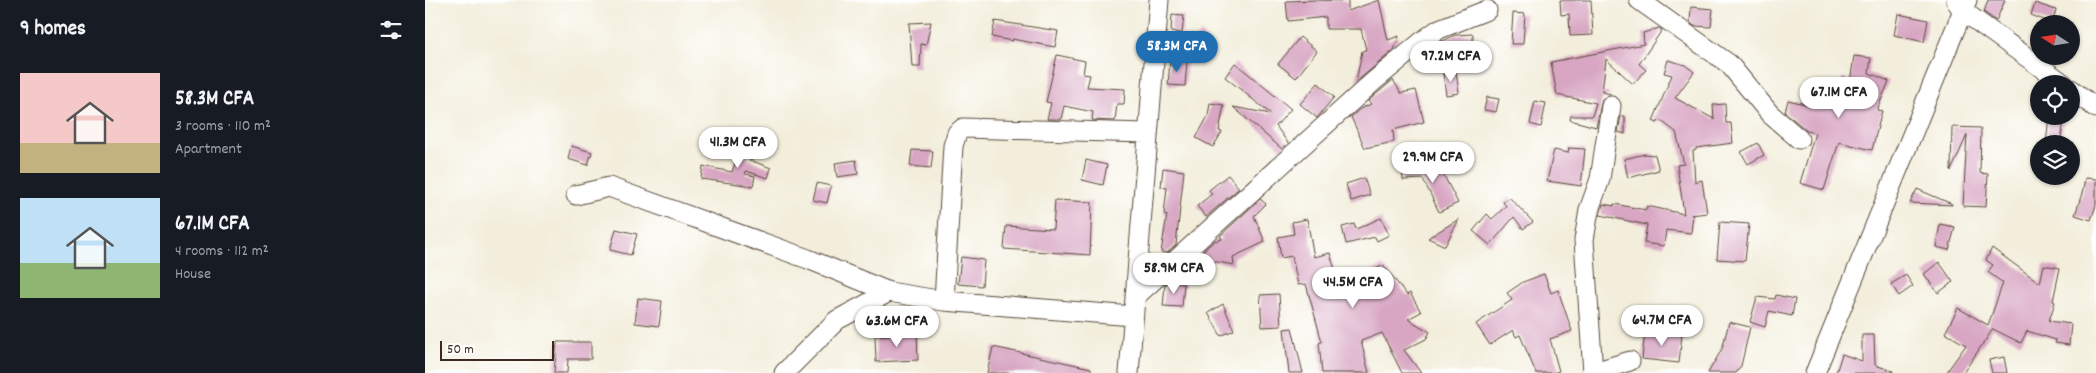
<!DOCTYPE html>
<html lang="en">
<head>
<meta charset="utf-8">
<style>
	:root { --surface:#171b24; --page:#20242c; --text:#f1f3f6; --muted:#9ea1a6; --accent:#1f6fb2 }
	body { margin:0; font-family:Dekko,sans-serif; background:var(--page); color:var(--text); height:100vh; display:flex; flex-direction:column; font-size:19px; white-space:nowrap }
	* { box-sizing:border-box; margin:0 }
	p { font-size:16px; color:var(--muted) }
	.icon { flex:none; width:28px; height:28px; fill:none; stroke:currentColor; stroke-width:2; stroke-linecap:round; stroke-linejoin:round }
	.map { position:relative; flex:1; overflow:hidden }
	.sheet { display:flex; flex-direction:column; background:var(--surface); width:425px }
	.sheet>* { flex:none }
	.needle { width:32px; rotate:282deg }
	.controls { position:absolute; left:1605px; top:15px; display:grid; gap:10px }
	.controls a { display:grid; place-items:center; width:50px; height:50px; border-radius:50%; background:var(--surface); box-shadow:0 1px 4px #0004; font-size:25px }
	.scale { position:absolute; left:15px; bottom:12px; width:114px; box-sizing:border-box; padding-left:5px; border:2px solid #3b2a1e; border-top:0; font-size:14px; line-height:18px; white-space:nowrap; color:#3b2a1e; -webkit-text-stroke:4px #fff; paint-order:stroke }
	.price { position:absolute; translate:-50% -42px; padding:0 11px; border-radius:18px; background:#fff; color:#222; font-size:16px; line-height:32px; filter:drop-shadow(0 1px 2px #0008) }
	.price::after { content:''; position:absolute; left:50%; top:30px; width:15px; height:11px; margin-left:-8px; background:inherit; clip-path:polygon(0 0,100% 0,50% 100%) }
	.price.selected { background:var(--accent); color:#fff }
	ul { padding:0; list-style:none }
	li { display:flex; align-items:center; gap:15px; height:125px; padding:0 20px }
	li span { display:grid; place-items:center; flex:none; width:140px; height:100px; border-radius:0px; color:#555 }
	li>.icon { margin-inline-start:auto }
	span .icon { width:60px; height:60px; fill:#fffc; stroke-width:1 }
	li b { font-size:21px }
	h2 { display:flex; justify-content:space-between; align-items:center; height:60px; padding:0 20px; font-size:21px }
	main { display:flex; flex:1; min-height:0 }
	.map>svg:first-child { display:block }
	.building { fill:#d8a6c2 }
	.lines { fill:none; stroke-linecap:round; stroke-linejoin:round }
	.minor-casing { stroke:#57473a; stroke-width:21 }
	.minor { stroke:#fff; stroke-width:19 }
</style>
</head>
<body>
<main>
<section class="sheet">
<h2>9 homes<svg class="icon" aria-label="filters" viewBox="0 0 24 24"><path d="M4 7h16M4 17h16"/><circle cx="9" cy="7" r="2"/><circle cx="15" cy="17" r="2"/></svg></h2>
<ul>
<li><span style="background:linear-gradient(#f6c9c9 70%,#c2b280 0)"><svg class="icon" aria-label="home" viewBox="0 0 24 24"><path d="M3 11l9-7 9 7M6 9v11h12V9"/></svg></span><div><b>58.3M CFA</b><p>3 rooms · 110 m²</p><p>Apartment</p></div></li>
<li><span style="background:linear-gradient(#bfe0f5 65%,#8fb573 0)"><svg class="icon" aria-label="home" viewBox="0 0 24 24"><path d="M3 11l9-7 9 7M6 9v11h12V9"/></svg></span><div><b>67.1M CFA</b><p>4 rooms · 112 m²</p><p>House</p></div></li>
</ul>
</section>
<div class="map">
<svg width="1671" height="373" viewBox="0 0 1671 373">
	<rect width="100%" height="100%" fill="#fff"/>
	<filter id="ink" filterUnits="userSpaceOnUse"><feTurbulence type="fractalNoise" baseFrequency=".02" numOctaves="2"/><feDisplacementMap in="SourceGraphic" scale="10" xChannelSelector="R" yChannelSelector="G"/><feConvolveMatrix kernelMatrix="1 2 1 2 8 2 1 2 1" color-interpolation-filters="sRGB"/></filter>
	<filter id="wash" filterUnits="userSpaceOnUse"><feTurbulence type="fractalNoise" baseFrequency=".0096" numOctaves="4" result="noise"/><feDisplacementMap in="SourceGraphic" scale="20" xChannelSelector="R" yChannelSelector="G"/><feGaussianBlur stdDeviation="1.12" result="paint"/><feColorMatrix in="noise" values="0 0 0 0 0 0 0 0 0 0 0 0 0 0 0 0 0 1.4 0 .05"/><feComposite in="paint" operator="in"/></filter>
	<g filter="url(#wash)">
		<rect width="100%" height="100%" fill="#f3eedb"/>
		<g id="blocks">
			<!-- building -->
			<path class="building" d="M889 0 923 1V11L954 0 963 40 974 36 969 50 931 82 937 51 941 50 936 29H901V17L863 21 861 1Z
				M1135 0H1166L1168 35 1145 36 1144 14 1136 15Z
				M1563 0H1580L1571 21 1559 12Z
				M1610 3 1631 10 1627 23 1606 15Z
				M1266 7 1288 9 1286 27 1269 26 1265 22Z
				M1088 13 1100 14 1098 44H1086Z
				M1473 14 1503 20 1499 42 1469 35Z
				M747 15 759 16 757 33 746 32Z
				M570 21 633 31 630 47 587 39V41L567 37Z
				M506 22 501 45 496 44 495 67H487L484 23Z
				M1234 28 1237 30 1214 64 1221 70 1208 84 1181 59 1177 92 1186 94 1177 99 1171 127 1145 120 1146 116H1167L1171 103 1132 95 1126 62 1219 44 1218 33Z
				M776 33 784 43 774 52 765 43Z
				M1048 34V42L1045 47 1014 43 1030 35Z
				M875 37 892 51 871 78 853 64Z
				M632 55 660 61 658 74 665 75 662 87 700 89 699 104H692L690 121 667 120 668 112 639 106 636 119H622L626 103 621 102Z
				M1429 56 1446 58 1444 73 1464 81 1452 110 1457 111 1447 150 1414 142 1399 190 1375 183 1390 133 1382 131 1360 112 1363 100 1384 105 1389 82 1412 87 1418 77 1425 82Z
				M745 60 762 61 760 86 743 85Z
				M1243 60 1260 65 1269 72 1250 98 1289 119 1288 105 1300 104 1301 123H1306L1308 143 1271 148V150L1268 151 1270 182 1277 180 1282 213 1266 215H1268L1266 233 1241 230 1239 246 1219 243 1222 225 1175 215 1178 204 1189 206V204L1221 210 1222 206 1259 214 1252 165 1259 164 1251 132 1235 120 1232 123 1228 121 1247 75 1239 73Z
				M810 63 866 109 851 126 863 143 857 149 808 107 846 114 800 77Z
				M1031 71 1034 93 1021 95 1018 73Z
				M968 80 976 93 991 90 999 122 968 130 969 142 940 148 926 117 935 109 946 104 943 101Z
				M893 83 909 97 892 118 875 104Z
				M1062 97 1074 99 1071 112 1059 110Z
				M1110 101 1121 103 1116 127 1105 124Z
				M785 103 799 105 794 131 797 132 788 147 771 138 783 116Z
				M1196 116H1200V134L1193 132Z
				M1624 116H1640L1635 144H1621Z
				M1527 127 1556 128 1555 173 1563 174 1561 207 1538 206 1542 135 1526 171Z
				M319 136 325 138 322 159 346 168 343 178 321 171 320 174 330 176 328 186 276 179 278 166 307 172Z
				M1333 143 1339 155 1323 164 1316 152Z
				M146 146 167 152 163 165 143 159Z
				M1144 148 1160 149 1156 186 1122 181 1129 150 1143 153Z
				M487 150 508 151 506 168 485 166Z
				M1220 154 1230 155 1234 170 1203 178 1199 159Z
				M431 160 433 174 412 177 410 163Z
				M661 160 682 165 678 185 657 180Z
				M1013 164 1033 203 1014 212 998 179 978 180 977 167Z
				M738 168 759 171 751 245 742 253 736 252 742 215 739 214 742 188 736 187Z
				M803 175 814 188 781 217 772 206 787 194 784 190Z
				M939 178 945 195 926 201 921 184Z
				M1660 178 1671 179V205L1666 220 1650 215 1658 190Z
				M392 183 406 186 402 203 388 200Z
				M1492 189 1527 204V205L1485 203Z
				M1084 197 1108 222 1098 229 1089 217 1065 245 1048 231 1062 214 1067 219 1081 206 1078 202Z
				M835 199 841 204 829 216 840 242 808 257 809 265 770 258 789 241 797 239 795 236Z
				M630 200 667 202 665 255 579 249 581 226 628 229Z
				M956 218 964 235 952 241 950 237 921 244 917 227 929 224 931 229Z
				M882 219 889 257 905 253 916 290 958 265 982 295 985 293 996 312 983 319 1005 332 1001 339 979 350 996 373H977L957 333 936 341 944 373H897L894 343 897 342 881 284 873 285 867 256 856 258 853 237 869 234 867 222Z
				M1034 219 1020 246 1003 238Z
				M1295 222 1324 224 1320 261 1292 259Z
				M1515 224 1530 227 1524 250 1511 247Z
				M191 229 212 234 206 255 185 250Z
				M1567 248 1615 283 1619 265 1635 268 1628 301 1630 302 1624 321 1646 324 1644 345 1630 343 1631 340 1602 331 1596 343 1568 329 1538 373H1521L1541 345 1520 333 1533 308 1563 325 1578 283 1563 272 1568 265 1561 260Z
				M536 257 559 260 557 286 533 284Z
				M1514 262 1528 282 1513 293 1499 274Z
				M1119 274 1126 293 1133 290 1147 331 1125 339 1134 371 1128 373H1111L1095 335 1091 337 1088 330 1065 345 1051 324 1087 300 1082 293 1098 282Z
				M1481 275 1488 286 1474 296 1466 284Z
				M742 283 759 284 757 307 738 306 740 285Z
				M854 294 856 326 837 327 835 295Z
				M1351 295 1370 299 1367 316 1344 311 1340 327 1325 322 1332 297 1350 299Z
				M213 298 237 301 234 326 210 323Z
				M798 304 809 330 796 336 783 313Z
				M1304 322 1325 327 1316 366 1311 373H1283L1297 349Z
				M867 328 878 373H864L859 329Z
				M1220 331 1257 335 1254 363 1217 359Z
				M492 333 493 360 451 362 450 336Z
				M1437 335H1449L1450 365 1468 371 1467 373H1411L1417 354 1437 361Z
				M132 342H166V359H143L142 373H129Z
				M568 347 666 368V373H562Z
				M1579 357 1582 373H1567L1564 360Z"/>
		</g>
	</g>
	<g filter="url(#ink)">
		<use href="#blocks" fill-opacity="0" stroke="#57473a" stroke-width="1"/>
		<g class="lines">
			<defs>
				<path id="minor" d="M1214 0 1304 64 1345 114 1374 139
					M1531 1 1538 11 1639 84
					M1646 89 1671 108
					M151 195 184 187 383 259 464 292
					M710 297 949 81 995 43 1014 29 1062 10
					M519 301 528 146 532 133 538 128 722 133
					M359 373 412 320 464 292 519 301 708 316
					M704 373 734 0
					M1166 373 1205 361
					M1168 373 1159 240 1164 210 1175 179 1186 106
					M1390 373 1542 0"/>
			</defs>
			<!-- minor casing -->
			<use href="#minor" class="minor-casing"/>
			<!-- minor -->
			<use href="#minor" class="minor"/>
		</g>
	</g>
</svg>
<div class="controls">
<a><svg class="needle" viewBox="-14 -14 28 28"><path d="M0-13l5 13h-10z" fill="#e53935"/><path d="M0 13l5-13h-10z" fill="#9ea1a6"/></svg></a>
<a><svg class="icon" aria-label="locate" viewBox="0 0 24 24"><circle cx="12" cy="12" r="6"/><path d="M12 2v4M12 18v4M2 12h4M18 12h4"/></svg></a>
<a><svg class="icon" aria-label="layers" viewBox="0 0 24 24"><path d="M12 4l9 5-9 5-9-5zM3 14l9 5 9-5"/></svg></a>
</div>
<div class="scale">50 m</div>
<b class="price selected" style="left:752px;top:73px">58.3M CFA</b>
<b class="price" style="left:1026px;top:83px">97.2M CFA</b>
<b class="price" style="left:1414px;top:119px">67.1M CFA</b>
<b class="price" style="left:313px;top:169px">41.3M CFA</b>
<b class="price" style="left:1008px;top:184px">29.9M CFA</b>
<b class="price" style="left:749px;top:295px">58.9M CFA</b>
<b class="price" style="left:928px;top:309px">44.5M CFA</b>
<b class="price" style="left:1237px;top:347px">64.7M CFA</b>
<b class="price" style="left:472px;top:348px">63.6M CFA</b>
</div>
</main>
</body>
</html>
